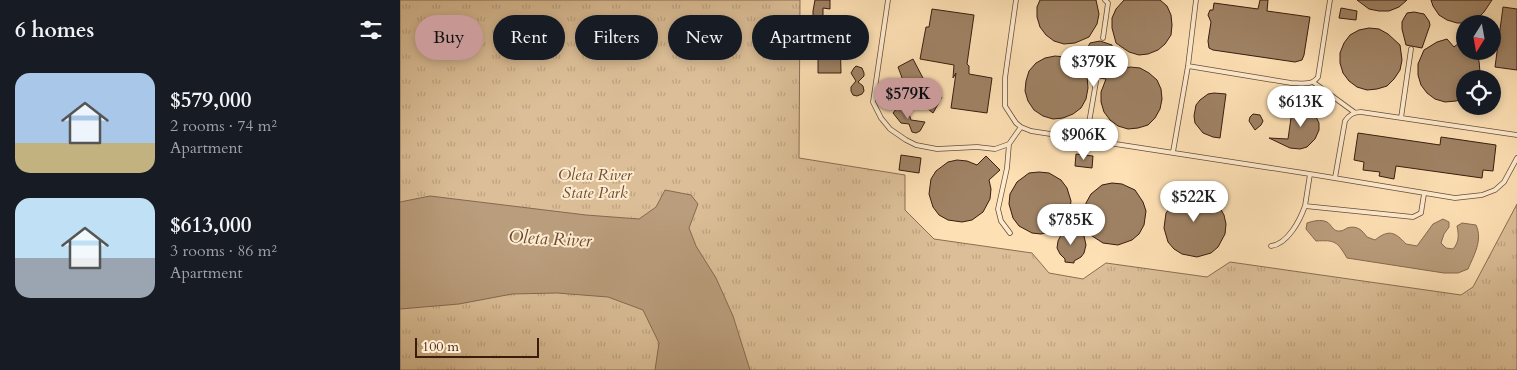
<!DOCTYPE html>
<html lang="en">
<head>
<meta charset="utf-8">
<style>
	:root { --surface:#171b24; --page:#20242c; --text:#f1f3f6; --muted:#9ea1a6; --accent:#c59692 }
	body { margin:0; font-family:Cardo,serif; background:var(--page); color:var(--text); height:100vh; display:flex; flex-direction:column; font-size:19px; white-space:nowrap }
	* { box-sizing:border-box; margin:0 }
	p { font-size:16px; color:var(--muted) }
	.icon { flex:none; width:28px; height:28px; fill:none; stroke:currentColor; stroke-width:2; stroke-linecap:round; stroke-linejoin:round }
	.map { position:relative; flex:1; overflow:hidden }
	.details { display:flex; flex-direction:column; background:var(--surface); width:400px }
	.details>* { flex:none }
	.banner { position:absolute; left:15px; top:15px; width:475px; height:45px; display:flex; gap:10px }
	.needle { width:32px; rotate:191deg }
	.buttons { position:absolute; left:1056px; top:15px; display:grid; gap:10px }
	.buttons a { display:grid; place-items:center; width:45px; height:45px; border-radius:50%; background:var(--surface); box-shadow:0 2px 8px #0003; font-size:25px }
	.scale { position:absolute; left:15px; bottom:12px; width:124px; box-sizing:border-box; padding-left:5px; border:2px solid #391c0e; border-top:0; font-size:14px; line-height:18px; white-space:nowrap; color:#391c0e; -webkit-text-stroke:4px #feebce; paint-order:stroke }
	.price { position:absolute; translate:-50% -42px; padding:0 11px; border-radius:18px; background:#fff; color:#222; font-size:16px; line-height:32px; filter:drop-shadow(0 1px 2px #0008) }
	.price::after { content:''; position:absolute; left:50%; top:30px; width:15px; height:11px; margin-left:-8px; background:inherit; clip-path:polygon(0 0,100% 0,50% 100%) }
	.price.on { background:var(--accent); color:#111 }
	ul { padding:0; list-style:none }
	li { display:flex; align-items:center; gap:15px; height:125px; padding:0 15px }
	li span { display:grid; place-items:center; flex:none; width:140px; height:100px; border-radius:15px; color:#555 }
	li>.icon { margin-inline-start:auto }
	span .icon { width:60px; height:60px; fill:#fffc; stroke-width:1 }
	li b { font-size:21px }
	h2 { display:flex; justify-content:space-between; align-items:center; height:60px; padding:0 15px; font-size:21px }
	.pill { padding:0 18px; border-radius:22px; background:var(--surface); box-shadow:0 2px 8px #0003; font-size:18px; line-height:45px }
	.pill.on { background:var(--accent); color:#111 }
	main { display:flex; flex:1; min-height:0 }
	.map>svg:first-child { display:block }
	.grass { fill:url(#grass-tufts); stroke:#8a6e53 }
	.water { fill:#ba9d7c; stroke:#866950 }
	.building { fill:#9f8264; stroke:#391c0e }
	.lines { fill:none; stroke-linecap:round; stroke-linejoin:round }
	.lane-casing { stroke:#6a4d38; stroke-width:5.5 }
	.lane { stroke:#feebce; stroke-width:4 }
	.labels { text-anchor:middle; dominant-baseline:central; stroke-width:4; stroke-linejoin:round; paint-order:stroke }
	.park-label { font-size:16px; font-style:italic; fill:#6a4d37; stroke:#feebce }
	.water-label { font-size:18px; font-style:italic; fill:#664934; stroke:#feebce }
</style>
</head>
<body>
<main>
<section class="details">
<h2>6 homes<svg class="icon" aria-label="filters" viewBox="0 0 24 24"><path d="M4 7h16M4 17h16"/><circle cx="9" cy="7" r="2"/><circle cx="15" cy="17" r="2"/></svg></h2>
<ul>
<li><span style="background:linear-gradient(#a9c7e8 70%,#c2b280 0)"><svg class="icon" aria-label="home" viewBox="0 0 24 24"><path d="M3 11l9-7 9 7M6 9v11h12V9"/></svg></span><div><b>$579,000</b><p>2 rooms · 74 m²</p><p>Apartment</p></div></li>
<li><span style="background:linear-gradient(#bfe0f5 60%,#9aa5b1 0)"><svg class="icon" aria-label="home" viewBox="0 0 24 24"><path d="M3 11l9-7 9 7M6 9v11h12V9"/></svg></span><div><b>$613,000</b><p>3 rooms · 86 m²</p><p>Apartment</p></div></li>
</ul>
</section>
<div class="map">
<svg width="1117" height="370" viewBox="0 0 1117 370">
	<defs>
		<pattern id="grass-tufts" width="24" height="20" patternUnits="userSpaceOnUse" patternTransform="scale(1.25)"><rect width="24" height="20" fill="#dcbf98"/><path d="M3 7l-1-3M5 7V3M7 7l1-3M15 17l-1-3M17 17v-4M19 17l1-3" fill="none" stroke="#bea482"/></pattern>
	</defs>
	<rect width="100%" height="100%" fill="#fde0b4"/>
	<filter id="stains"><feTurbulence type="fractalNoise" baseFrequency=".004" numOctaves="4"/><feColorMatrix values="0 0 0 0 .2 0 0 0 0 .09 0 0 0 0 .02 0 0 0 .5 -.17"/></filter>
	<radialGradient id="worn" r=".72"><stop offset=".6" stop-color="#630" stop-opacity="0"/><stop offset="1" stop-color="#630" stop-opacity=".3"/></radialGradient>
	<!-- grass -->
	<path class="grass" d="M0 0H400L399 158 505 175V210L534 239 632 253 649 273 683 279 706 263 807 277 830 262 1061 295 1073 287 1117 204V370H0Z"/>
	<!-- water -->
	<path class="water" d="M265 190 291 195 298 204 289 228 296 246 316 278 333 316 350 370H255L259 343 243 310 208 297 157 293 112 294 59 304 0 309V202L30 196 186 215 239 219 256 207Z
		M1043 219 1049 222V227L1044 234 1041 243 1046 248 1053 249C1059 242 1059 236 1057 226L1062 223 1076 225C1083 240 1074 255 1068 269L1058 273H1044L947 258C937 241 935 240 916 241L906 229 907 223C913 221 921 219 927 222 932 225 933 232 940 231 943 231 945 229 947 228 957 225 962 230 967 237L975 240C989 229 995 232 1006 244L1017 246 1033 224Z"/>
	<!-- building -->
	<path class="building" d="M415 0H430V9L423 8V17H421V32H413V11Z
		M640 0H696L699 14 697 24 689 37 675 43 664 44 654 41 646 35 640 27 637 17V7Z
		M724 0H760L767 6 771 15 772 25 771 35 765 44 758 50 748 54 739 55 729 52 716 43 712 28V18L716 9Z
		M860 0H868L867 11 910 17 904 55 902 60 895 62 813 50 809 48 808 41 811 22 808 15 810 10H813L814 3 858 9Z
		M957 0H1007L999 7 989 11H979L969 9Z
		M1031 0H1092L1084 12 1077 19 1067 23H1057L1047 20 1039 15 1033 6Z
		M1103 7 1117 9V70L1095 67Z
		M941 8 957 11 956 20 939 18Z
		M532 9 574 15 567 64 569 66V74L592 78 587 113 551 108 556 73 553 78 554 65 520 59 526 27H529Z
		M1014 12 1024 14 1029 21 1030 25 1022 48 1006 45 1002 29V22L1004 18 1007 13Z
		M969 28 979 29 988 34 1000 45 1002 60 1000 70 994 79 987 86 977 89 967 90 957 87 949 81 943 73 940 63V53L944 43 950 35 959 30Z
		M418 33H440L441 73H418Z
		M1047 39 1054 47 1060 42 1065 44V51H1074L1079 61 1080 72 1079 79H1065V98L1056 101 1045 102 1035 99 1027 93 1021 85 1018 75V64L1024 50 1037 42Z
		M700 41 712 45 714 59 710 72 730 67 740 68 749 73 757 80 761 89 762 99 760 109 755 118 748 125 738 128 728 129 718 126 710 120 704 112 701 102V92L706 79 687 76 688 88 686 99 681 108 673 114 663 118 653 119 643 116 634 110 628 101 625 91 626 81 629 71 636 63 645 58 655 56 665 57 675 61 686 72 685 53 690 43Z
		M513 59 524 80 535 91 534 93 542 97 533 113 519 102 511 93 504 83 498 67Z
		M456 66 462 68 464 73V76L458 82 463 86 464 91 462 94 457 96 453 95 451 91V87L456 81 451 73 454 68Z
		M814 93 826 94 820 138 813 137 803 133 795 123 794 116 796 105 800 100 808 94Z
		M893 104 903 105 909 108 914 113 919 123V130L915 139 907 147 900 149 890 148 869 138 888 139Z
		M498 107 509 114 511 120 525 122 520 131 516 133 512 132 509 124 501 123 493 113Z
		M853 114 860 115 863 121 861 125 855 130 849 121 850 117Z
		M958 133 1040 145 1041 137 1096 145 1093 171 1083 170 1082 178 996 166 994 179 979 176 980 172 963 170 964 162 954 160Z
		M676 154 693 156 692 168 675 166Z
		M501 155 521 158 519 173 499 170Z
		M586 156 600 170 589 180 591 189 590 199 583 212 572 220 562 222 548 220 539 215 533 207 529 194 531 179 536 171 548 162 557 160 567 161 577 165Z
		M639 172 649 173 661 180 667 188 671 201 669 216 659 230 641 234 632 233 619 226 613 218 609 204 610 194 617 182 629 173Z
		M789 182 794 195 808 197 819 206 824 215 826 224 825 234 818 247 811 253 797 257 782 254 774 249 768 242 764 228 766 213 776 201 771 189Z
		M712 183 722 184 735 190 743 202 746 211 744 225 739 234 732 240 718 245 703 243 689 234 684 217 686 203 691 194 702 185Z
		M672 232 684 236 686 245 684 253 681 257 674 261V263L665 262V259L660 254 657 248 658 241 662 233Z"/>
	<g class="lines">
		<defs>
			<path id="lane" d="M488 0 473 102 481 118 490 129 506 140 516 145 537 149 577 147 595 149 609 144 621 127
				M616 0 605 78V106L616 123 621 127 631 131 910 174 1055 198 1082 195 1095 190 1104 182 1117 158
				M703 38 708 3 705 0
				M788 66 891 83C901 83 912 86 918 77L930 0
				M913 82 954 112
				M1001 118 1011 49
				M686 140 696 82
				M609 144 607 168 598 209 601 221 610 233
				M773 152 788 66 796 0
				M910 174 905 206 1013 217 1021 213 1024 194
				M935 178 945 121C949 115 953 112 961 112L1117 135
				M871 246C888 244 900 220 905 206"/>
		</defs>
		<!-- lane casing -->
		<use href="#lane" class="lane-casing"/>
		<!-- lane -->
		<use href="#lane" class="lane"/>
	</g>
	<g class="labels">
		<!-- park labels -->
		<g class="park-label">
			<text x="195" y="175">Oleta River<tspan x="195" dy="18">State Park</tspan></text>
		</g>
		<!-- water labels -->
		<g class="water-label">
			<text transform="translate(150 239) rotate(3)">Oleta River</text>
		</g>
	</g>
	<rect width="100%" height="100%" filter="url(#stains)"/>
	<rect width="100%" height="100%" fill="url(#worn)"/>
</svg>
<div class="buttons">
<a><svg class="needle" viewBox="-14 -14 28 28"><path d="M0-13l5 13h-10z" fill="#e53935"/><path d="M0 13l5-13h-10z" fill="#9ea1a6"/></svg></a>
<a><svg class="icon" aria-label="locate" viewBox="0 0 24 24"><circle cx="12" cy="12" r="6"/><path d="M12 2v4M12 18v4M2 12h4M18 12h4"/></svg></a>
</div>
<div class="scale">100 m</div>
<b class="price" style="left:694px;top:88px">$379K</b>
<b class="price on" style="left:508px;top:120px">$579K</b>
<b class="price" style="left:901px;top:128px">$613K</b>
<b class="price" style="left:684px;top:161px">$906K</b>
<b class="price" style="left:794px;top:223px">$522K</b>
<b class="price" style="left:671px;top:246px">$785K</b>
<div class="banner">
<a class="pill on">Buy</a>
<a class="pill">Rent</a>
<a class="pill">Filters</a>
<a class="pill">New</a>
<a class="pill">Apartment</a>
</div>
</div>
</main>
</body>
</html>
